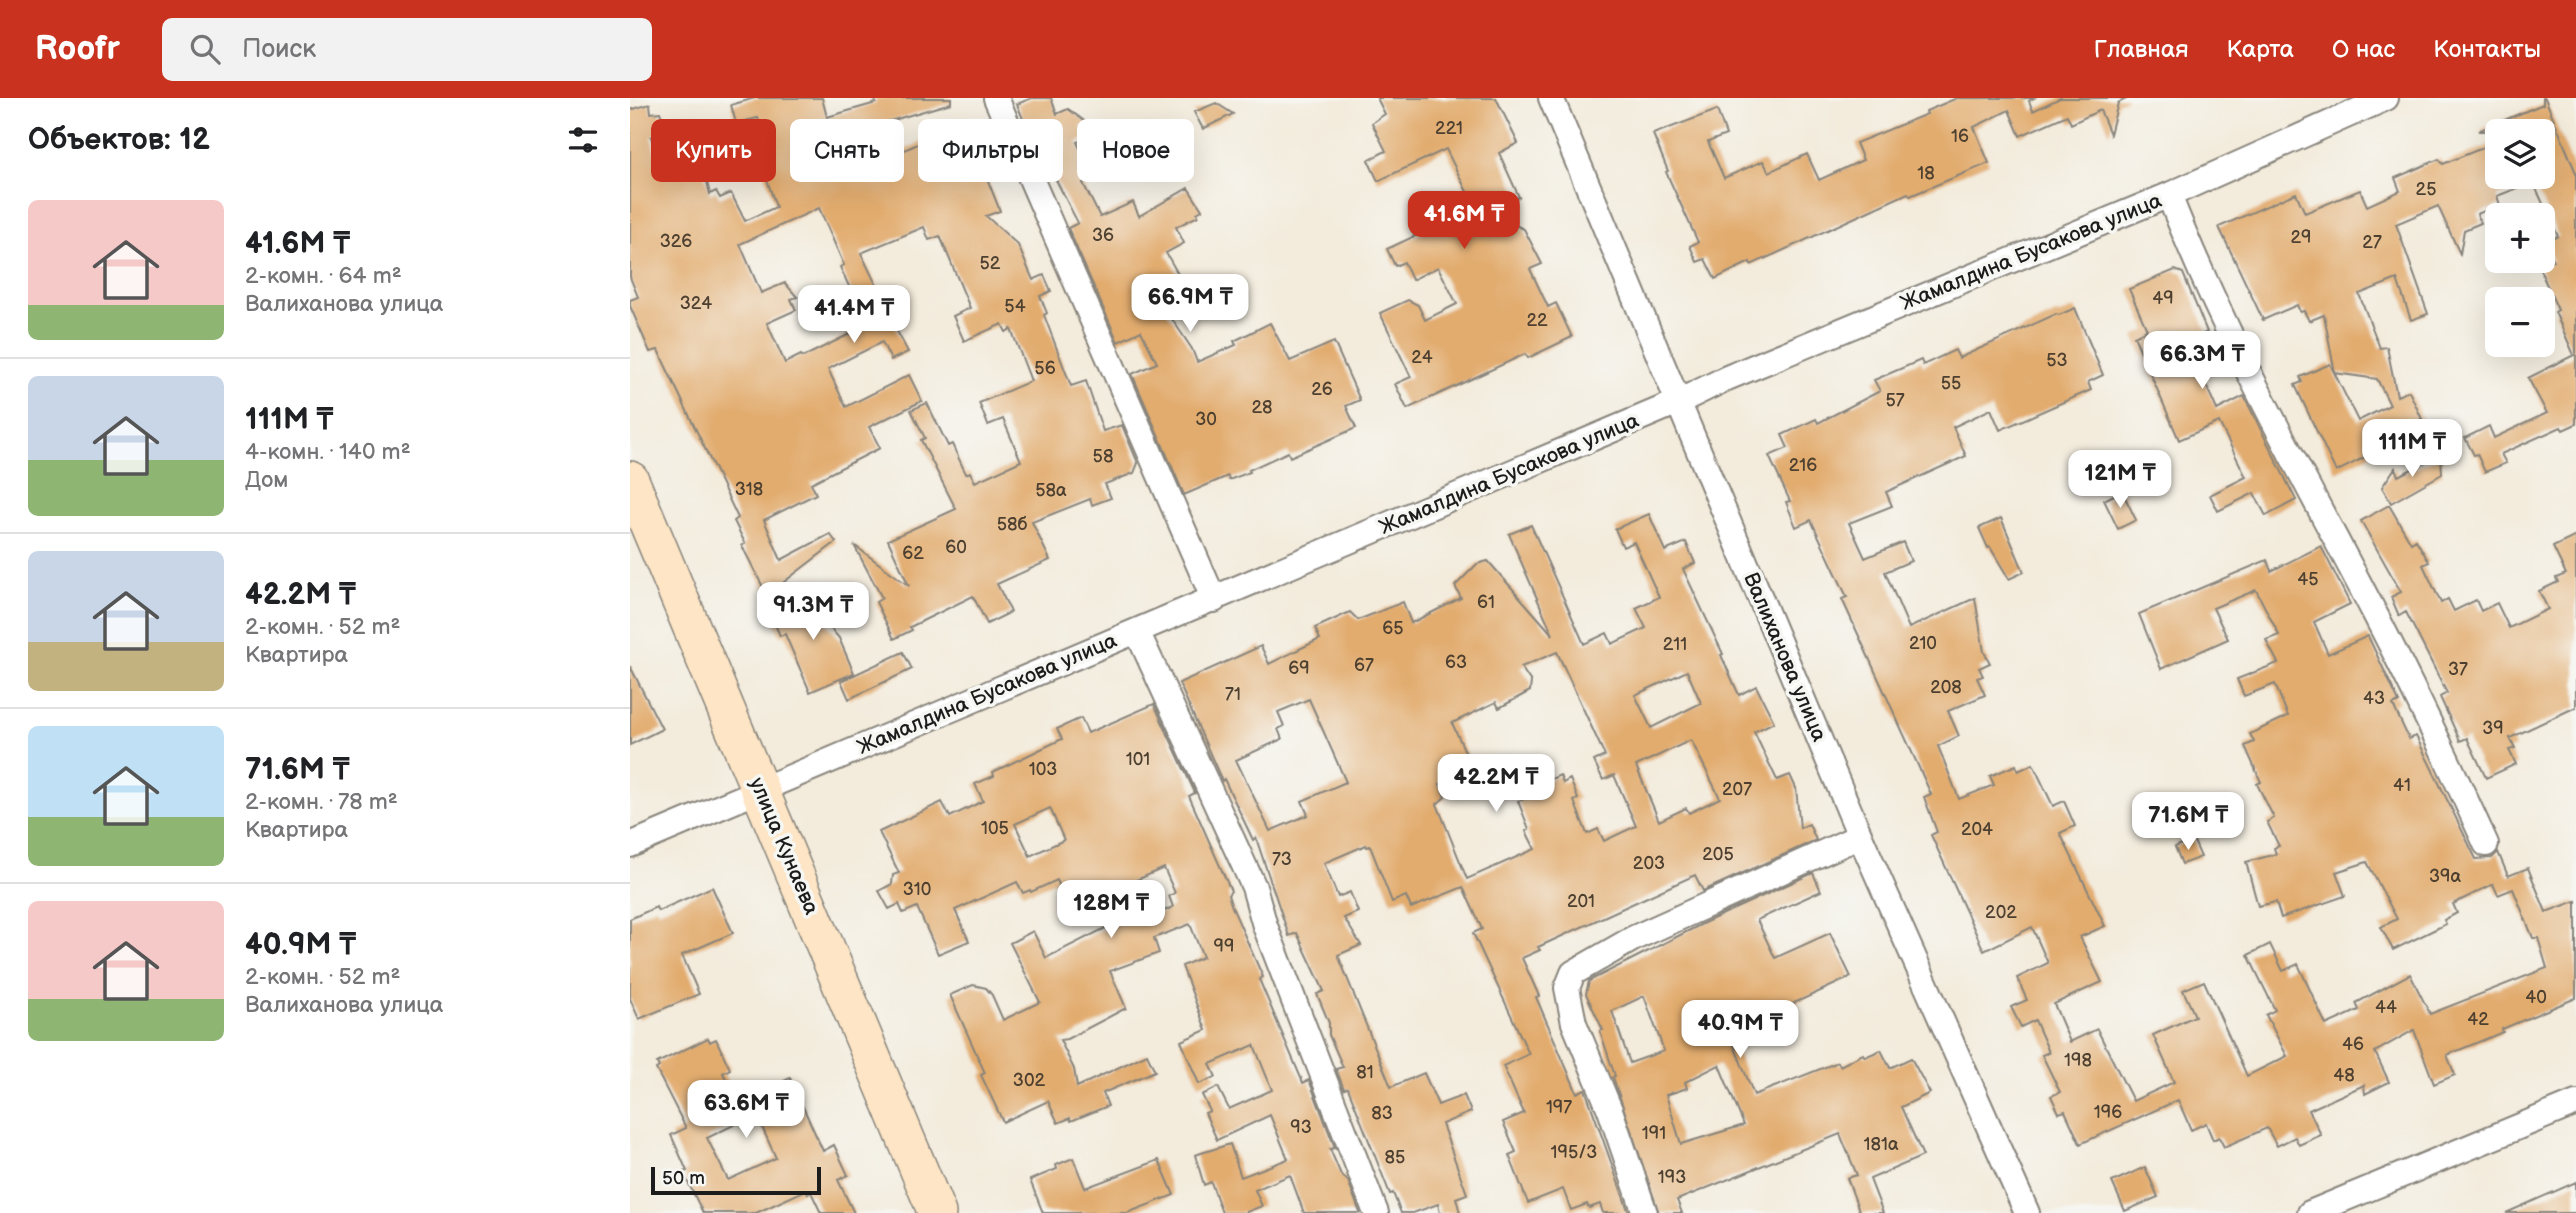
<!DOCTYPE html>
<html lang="ru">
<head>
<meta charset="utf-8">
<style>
	:root { --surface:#fff; --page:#f2f2f2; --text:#202124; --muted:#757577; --line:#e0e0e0; --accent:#c8321e }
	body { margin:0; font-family:"Balsamiq Sans",sans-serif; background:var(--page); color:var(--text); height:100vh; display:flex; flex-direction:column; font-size:26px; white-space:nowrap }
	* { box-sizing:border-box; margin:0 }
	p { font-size:23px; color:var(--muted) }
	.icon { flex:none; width:38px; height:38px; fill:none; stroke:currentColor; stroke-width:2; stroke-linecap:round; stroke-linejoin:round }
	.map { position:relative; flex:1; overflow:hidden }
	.side { display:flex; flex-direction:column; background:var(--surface); width:630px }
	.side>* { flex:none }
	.banner { position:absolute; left:21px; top:21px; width:665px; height:63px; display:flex; gap:14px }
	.buttons { position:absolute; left:1855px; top:21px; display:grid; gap:14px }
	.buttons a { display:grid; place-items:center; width:70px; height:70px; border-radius:10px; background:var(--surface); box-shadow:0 7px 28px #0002; font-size:35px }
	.scale { position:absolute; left:21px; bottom:18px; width:170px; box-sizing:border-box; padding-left:7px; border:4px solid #1c1c1c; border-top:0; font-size:19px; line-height:24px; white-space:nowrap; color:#1c1c1c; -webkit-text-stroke:5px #f6f6f2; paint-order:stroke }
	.price { position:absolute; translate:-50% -60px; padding:0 16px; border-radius:14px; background:#fff; color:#222; font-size:23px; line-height:46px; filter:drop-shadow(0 2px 4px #0008) }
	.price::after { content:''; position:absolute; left:50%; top:42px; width:21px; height:16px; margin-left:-10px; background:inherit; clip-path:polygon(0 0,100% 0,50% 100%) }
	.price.selected { background:var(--accent); color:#fff }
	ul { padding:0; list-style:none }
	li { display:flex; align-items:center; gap:21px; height:175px; padding:0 28px }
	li+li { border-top:2px solid var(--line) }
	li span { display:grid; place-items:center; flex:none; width:196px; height:140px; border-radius:10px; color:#555 }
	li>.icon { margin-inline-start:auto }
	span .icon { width:84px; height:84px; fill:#fffc; stroke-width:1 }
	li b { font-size:30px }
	h2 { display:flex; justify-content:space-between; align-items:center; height:84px; padding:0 28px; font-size:30px }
	.tag { padding:0 24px; border-radius:10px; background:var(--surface); box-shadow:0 7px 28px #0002; font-size:24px; line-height:63px }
	.tag.selected { background:var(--accent); color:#fff }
	header { display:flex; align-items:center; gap:42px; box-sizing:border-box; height:98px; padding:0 35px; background:var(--accent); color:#fff }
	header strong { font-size:33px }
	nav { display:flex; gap:38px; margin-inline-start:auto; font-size:24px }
	.search { width:490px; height:63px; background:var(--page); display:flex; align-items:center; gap:18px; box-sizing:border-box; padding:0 24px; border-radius:10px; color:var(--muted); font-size:26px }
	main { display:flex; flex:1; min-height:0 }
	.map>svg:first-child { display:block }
	.building { fill:#e2ac6e; fill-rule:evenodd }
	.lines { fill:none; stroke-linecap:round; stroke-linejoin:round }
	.street-casing { stroke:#88847c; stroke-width:28 }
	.secondary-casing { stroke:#88847c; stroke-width:40 }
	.street { stroke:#fff; stroke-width:24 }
	.secondary { stroke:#fde5c5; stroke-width:37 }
	.labels { text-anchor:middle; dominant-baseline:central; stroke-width:7; stroke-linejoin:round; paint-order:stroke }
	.number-label { font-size:18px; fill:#4e4030 }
	.street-label { font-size:21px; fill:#1c1c1c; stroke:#f6f6f2 }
</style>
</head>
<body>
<header>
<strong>Roofr</strong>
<div class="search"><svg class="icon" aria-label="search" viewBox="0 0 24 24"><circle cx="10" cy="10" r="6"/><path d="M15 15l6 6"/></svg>Поиск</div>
<nav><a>Главная</a><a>Карта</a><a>О нас</a><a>Контакты</a></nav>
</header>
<main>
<section class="side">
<h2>Объектов: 12<svg class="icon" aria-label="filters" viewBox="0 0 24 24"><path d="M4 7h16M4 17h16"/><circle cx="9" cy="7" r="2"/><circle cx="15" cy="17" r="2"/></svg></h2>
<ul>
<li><span style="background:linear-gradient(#f6c9c9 75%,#8fb573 0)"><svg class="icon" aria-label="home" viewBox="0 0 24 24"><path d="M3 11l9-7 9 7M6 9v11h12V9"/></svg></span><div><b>41.6M ₸</b><p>2-комн. · 64 m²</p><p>Валиханова улица</p></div></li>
<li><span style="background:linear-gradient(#c9d6e8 60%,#8fb573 0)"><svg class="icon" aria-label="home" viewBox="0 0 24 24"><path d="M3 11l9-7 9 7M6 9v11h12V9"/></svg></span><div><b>111M ₸</b><p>4-комн. · 140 m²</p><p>Дом</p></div></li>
<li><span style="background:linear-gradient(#c9d6e8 65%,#c2b280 0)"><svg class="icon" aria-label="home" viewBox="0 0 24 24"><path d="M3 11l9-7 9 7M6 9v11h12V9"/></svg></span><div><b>42.2M ₸</b><p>2-комн. · 52 m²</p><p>Квартира</p></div></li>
<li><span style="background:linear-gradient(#bfe0f5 65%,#8fb573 0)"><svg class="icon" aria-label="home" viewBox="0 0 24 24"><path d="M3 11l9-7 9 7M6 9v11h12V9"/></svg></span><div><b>71.6M ₸</b><p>2-комн. · 78 m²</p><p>Квартира</p></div></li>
<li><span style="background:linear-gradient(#f6c9c9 70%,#8fb573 0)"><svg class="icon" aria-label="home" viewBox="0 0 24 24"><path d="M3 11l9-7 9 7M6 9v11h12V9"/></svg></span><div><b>40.9M ₸</b><p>2-комн. · 52 m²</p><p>Валиханова улица</p></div></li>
</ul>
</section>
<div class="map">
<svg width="1946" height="1115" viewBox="0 0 1946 1115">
	<rect width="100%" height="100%" fill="#f6f6f2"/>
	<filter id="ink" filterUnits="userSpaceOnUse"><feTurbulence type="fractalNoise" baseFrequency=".0143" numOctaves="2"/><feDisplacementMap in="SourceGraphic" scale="14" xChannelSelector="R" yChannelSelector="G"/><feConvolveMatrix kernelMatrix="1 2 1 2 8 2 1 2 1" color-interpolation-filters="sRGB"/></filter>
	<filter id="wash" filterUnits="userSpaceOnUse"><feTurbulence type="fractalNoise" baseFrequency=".00686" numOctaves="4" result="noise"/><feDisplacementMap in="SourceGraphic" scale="28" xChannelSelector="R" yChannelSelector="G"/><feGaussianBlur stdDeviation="1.57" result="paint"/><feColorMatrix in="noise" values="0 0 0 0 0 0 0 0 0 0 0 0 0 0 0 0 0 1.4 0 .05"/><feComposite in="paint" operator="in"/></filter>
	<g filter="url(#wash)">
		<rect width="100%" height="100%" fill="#f3ebdb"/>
		<g id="blocks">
			<!-- building -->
			<path class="building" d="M125 0H192L197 19 246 5 245 0H321V5L189 44 205 80 224 72 225 74 335 25 370 113 356 118 388 147 403 182 414 177 421 193 410 198 417 215 414 217 441 288 456 283 473 333 492 327 508 365 504 375 475 386 481 400 462 407 460 401 402 424 420 462 367 486 381 514 357 526 343 498 280 529 282 532 264 541 246 504 252 500 224 447 279 488 258 442 326 411 291 342 295 340 281 312 297 305 318 348 322 346 336 376 340 374 345 384 391 363 373 321 358 327 349 305 401 283 381 231 376 234 372 226 334 243 323 218 340 210 310 138 299 142 294 129 231 155 253 201H250L278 254 261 262 252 244 198 271 216 309 279 277 292 303 239 329 250 350 181 385 186 396 134 422 151 462 200 436 206 444 137 497 112 448 115 445 104 423 108 420 28 252 20 254 0 208V202L8 199 0 179V12L20 6 21 15 30 14 37 33 21 39 30 70 71 60 80 96 86 93 90 100 101 95 115 123 146 109 129 57 139 54 128 20 106 25 101 7ZM189 110 214 167 210 169 230 212 215 219 222 235 173 259 171 257 155 265 137 225 166 212 161 201 167 199 155 185 131 195 110 146Z
				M402 0H421L427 16 438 11 457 25 451 29 456 41 447 44 464 79 453 85 470 119 503 104 509 118 558 90 572 112 567 115 568 118 546 129 554 145 536 155 556 190 530 203 562 251 567 264 606 247 604 243 640 225 660 263 704 244 730 302 716 308 726 330 660 359 658 354 619 372 620 374 599 382 598 378 554 397 502 276 527 265 511 233 488 244 438 130 448 125 418 66 412 68 387 6Z
				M747 0H866L888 45 869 55 889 99 875 105 887 128 894 131 912 166 900 171 918 209 926 205 942 239 898 260 895 256 777 311 765 286 781 279 750 215 778 202 788 207 795 222 827 206 808 169 782 182 774 164 765 168 757 151 845 110 816 51 748 83 738 62 756 53 742 25 755 16Z
				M1327 0H1404L1399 3 1403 13 1430 0H1498L1488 5 1480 36 1470 12 1441 26 1437 17 1390 38 1379 12 1344 29 1359 65 1280 98 1278 95 1121 167 1120 164 1085 181 1075 161 1067 164 1060 148 1068 144 1036 74 1038 73 1023 36 1087 12 1096 37 1078 44 1094 80 1133 63 1139 74 1177 56 1189 82 1233 62 1226 45 1297 16 1296 13Z
				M1913 0H1915L1946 75V326L1933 332 1931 329 1871 356 1876 365 1855 374 1847 356 1844 357 1835 340 1859 328 1864 340 1917 315 1898 280 1944 257 1925 214 1928 212 1906 163H1923L1914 145 1928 138 1903 84 1867 98 1870 107 1847 116 1851 125 1834 132 1830 156 1808 108 1766 126 1798 216 1781 222 1767 181 1729 196 1750 250 1757 249 1767 298 1779 293 1792 321 1751 341 1755 349 1706 374 1665 287 1672 284 1670 279 1700 266 1728 323 1760 307 1747 281 1705 275 1694 217 1679 223 1674 213 1670 214 1667 207 1633 222 1589 129 1666 95 1675 115 1730 92 1737 108 1770 93 1765 80 1809 61 1813 66 1862 46 1867 58V79H1913V33H1848L1913 6Z
				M586 5 603 16 573 31 564 14Z
				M1545 172 1553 175 1577 234 1557 244 1587 312 1614 298 1666 402 1636 418 1624 395 1588 413 1580 397 1616 379 1589 324 1549 342 1504 238 1517 232 1499 191Z
				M1445 210 1473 277 1458 284 1461 292 1370 332 1361 311 1323 329 1336 358 1256 394 1262 408 1219 425 1235 460 1273 444 1281 463 1255 474 1279 530 1345 500 1354 554 1360 565 1349 570 1353 578 1347 580 1355 597 1318 613 1329 638 1308 648 1329 701 1364 687 1360 678 1386 667 1388 673 1403 666 1423 708 1434 703 1445 728 1430 735 1475 828 1450 839 1472 884 1424 906 1440 944 1467 931 1503 1003 1544 984 1523 937 1565 918 1553 892 1574 883 1617 978 1657 958 1636 917 1645 912 1618 857 1640 846 1653 873 1668 866 1696 927 1729 912 1726 905 1780 876 1800 916 1917 870 1908 840H1903L1883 791 1868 797 1863 786 1823 806 1827 815 1814 822 1816 826 1763 852 1751 829 1767 821 1737 764 1706 774 1715 798 1651 820 1646 804 1628 808 1616 764 1646 756 1644 750 1649 748 1637 724 1644 720 1627 686 1631 684 1615 648 1624 644 1620 636 1658 618 1645 586 1614 598 1607 581 1648 565 1636 542 1649 537 1626 492 1583 510 1598 541 1531 571 1509 516 1637 462 1641 473 1691 448 1720 506 1684 524 1698 556 1738 538 1769 604 1763 607 1779 641 1786 638 1846 761 1862 760 1868 754 1878 778 1898 770 1916 814 1946 803V900L1872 931 1873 934 1817 957 1825 977 1804 986 1784 932 1745 954 1759 984 1735 996 1734 987 1679 1012 1691 1037 1669 1047 1665 1039 1647 1048 1637 1030 1594 1049 1589 1039 1583 1042 1576 1025 1561 1032 1548 1002 1450 1046 1435 1013 1429 1015 1421 998 1430 994 1412 957 1419 954 1405 922 1391 929 1381 909 1397 902 1387 880 1418 865 1402 829 1354 853 1301 737 1307 734 1294 699 1301 696 1212 501 1217 499 1181 422 1166 429 1156 404 1160 403 1139 358 1158 350 1152 337 1186 321 1188 325 1250 293 1244 282 1291 262 1293 267 1325 252 1329 260 1426 216 1429 217Z
				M1811 357 1812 376 1761 405 1752 389 1765 370 1768 378Z
				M1492 393 1506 422 1488 431 1474 402Z
				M1759 407 1781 445 1786 442 1799 464 1793 467 1811 505 1818 501 1824 513 1846 502 1851 513 1867 505 1879 530 1918 511 1909 493 1928 484 1926 480 1936 476 1923 449 1946 438V609L1880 640 1885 650 1879 652 1886 666 1856 680 1837 640 1830 643 1810 599 1817 595 1776 514 1769 518 1761 499 1771 494 1731 423Z
				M1019 416 1035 453 1056 444 1065 465 1053 471 1093 556 1091 557 1109 597 1126 588 1144 624 1124 634 1147 682 1160 677 1166 690 1170 730 1179 726 1186 742 1073 793 1065 777 908 849 910 852 892 860 909 898 906 899 947 995 955 991 999 1115H973L970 1106 959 1110 957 1106 941 1112 933 1091 898 1105 879 1057 886 1054 873 1024 894 1015 873 968 899 956 843 835 852 831 833 789 781 810 776 798 762 804 740 748 737 749 736 747 694 765 708 799 720 794 728 814 714 820 731 847 708 857 761 989 794 975 808 1007 834 997 841 1014 812 1026 837 1096 826 1100 830 1115H810L808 1106 783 1115H771L763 1095 760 1096 718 990 714 991 706 971 713 969 699 937V925L687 896 694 893 667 835 659 838 626 740 623 742 594 681 592 683 549 585 631 548 639 566 690 541 685 530 720 514 728 522 773 504 781 525 831 500 825 488 847 466 858 463 923 537 879 436 901 427 954 546 977 535 982 546 1016 530 1006 510 1029 499 1004 444 993 449 985 431ZM927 554 975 658 964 663 973 682 984 677 1006 728 974 743 968 731 957 736 944 703 948 701 940 681 933 685 930 677 894 693 897 700 888 703 899 731 896 733 905 751 837 781 807 706 815 699 810 686 843 671 822 625 866 604 869 610 900 593 901 584 891 569ZM1057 573 1071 605 1021 630 1005 597ZM679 601 716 684 672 703 678 717 640 733 606 662 652 641 648 631 654 628 648 614ZM1061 642 1090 700 1059 715 1056 710 1029 723 1006 668Z
				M1371 420 1394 474 1379 481 1360 449 1358 450 1349 430Z
				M192 496 201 519 194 523 209 540 224 575 180 594 155 536 150 538 141 517 177 498 176 503Z
				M273 554 282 571 219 601 211 583Z
				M0 568 32 631 0 647Z
				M524 606 565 695 559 698 601 793 598 797 602 809 633 879 629 881 673 985 679 982 705 1050 700 1051 711 1077 718 1083 730 1115H674L660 1077 625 1092 632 1108 614 1115H592L581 1084 574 1087 565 1057 600 1046 611 1079 658 1061 640 1017 587 1042 575 1015 580 1013 572 997 588 989 599 1011 642 992 624 947 580 966 586 979 569 986 551 943 576 932 552 868 573 859 560 826 524 840 529 855 480 873 496 910 437 941 430 942 444 971 447 989 517 956 525 973 473 995 478 1008 441 1023 440 1020 428 1025 418 1003 373 1024 351 977 355 975 320 897 343 887 356 890 362 897 373 922 410 904 380 845 403 833 416 860 505 815 509 824 543 809 539 798 545 795 534 770 440 811 427 782 401 794 400 792 393 795 387 784 325 812 339 843 308 856 287 809 273 815 269 806 259 811 249 793 262 786 263 777 269 775 249 734 312 704 320 719 353 703 345 686 364 678 363 674 432 641 427 631 451 620 458 635ZM420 710 434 742 400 758 385 726Z
				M1563 741 1571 759 1552 766 1545 749Z
				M1183 775 1191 793 1127 822 1145 860 1200 835 1221 879 1099 935 1124 997 1208 964 1210 968 1233 956 1235 959 1251 952 1260 970 1281 960 1300 995 1271 1009 1293 1058 1240 1081 1253 1115H1230L1217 1080 1227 1077 1210 1036 1047 1102 1052 1115H1029L983 979 985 978 970 933 973 932 956 896 959 883 1076 824ZM1014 898 1034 953 1000 965 982 913ZM1089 967 1114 1027 1051 1046 1036 997 1057 990 1055 984Z
				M82 789 103 835 52 857 69 896 9 921 0 901V821L26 809 28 813Z
				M78 940 80 944 86 941 100 971 93 975 108 1005 160 980 193 1053 204 1047 218 1077 208 1082 224 1115H191L181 1094 178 1096 176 1092 126 1115H73L53 1074 57 1073 41 1037 56 1030 26 971 29 969 27 965ZM126 1016 146 1060 98 1082 77 1040Z
				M443 1060 455 1090 529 1062 544 1097 497 1115H413L400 1082 427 1071 426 1067Z
				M1515 1069 1528 1099 1495 1113 1482 1084Z
				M1946 1084V1115H1876Z"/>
		</g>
	</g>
	<g filter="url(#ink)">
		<use href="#blocks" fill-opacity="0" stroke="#88847c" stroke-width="2"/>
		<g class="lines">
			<defs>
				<path id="street" d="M366 0 584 502
					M921 0 1230 738 1397 1115
					M1539 97C1595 241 1672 375 1743 512 1783 589 1820 667 1856 746
					M507 533 624 789 635 828 746 1115
					M0 747 1048 304 1097 280 1539 97 1756 0
					M1015 1115 980 1012 944 925 937 890 943 875 1004 840 1230 738
					M1680 1115 1946 1005"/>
				<path id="secondary" d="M0 382 307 1115"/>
			</defs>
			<!-- street casing -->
			<use href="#street" class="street-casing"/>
			<!-- secondary casing -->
			<use href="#secondary" class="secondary-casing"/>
			<!-- street -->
			<use href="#street" class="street"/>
			<!-- secondary -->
			<use href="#secondary" class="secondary"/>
		</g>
	</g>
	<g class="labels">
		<!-- number labels -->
		<g class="number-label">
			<text x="819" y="30">221</text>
			<text x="1330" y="38">16</text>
			<text x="1296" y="75">18</text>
			<text x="1796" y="91">25</text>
			<text x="473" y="137">36</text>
			<text x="1671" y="139">29</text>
			<text x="46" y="143">326</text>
			<text x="1742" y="144">27</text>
			<text x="360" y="165">52</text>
			<text x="1533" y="200">49</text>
			<text x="66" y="205">324</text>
			<text x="385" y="208">54</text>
			<text x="907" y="222">22</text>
			<text x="792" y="259">24</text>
			<text x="1427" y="262">53</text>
			<text x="415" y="270">56</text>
			<text x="1321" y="285">55</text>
			<text x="692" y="291">26</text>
			<text x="1265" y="302">57</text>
			<text x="632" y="309">28</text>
			<text x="576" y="321">30</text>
			<text x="473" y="358">58</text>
			<text x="1173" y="367">216</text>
			<text x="119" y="391">318</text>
			<text x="421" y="392">58а</text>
			<text x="382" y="426">58б</text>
			<text x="326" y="449">60</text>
			<text x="283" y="455">62</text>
			<text x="1678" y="481">45</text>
			<text x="856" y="504">61</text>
			<text x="763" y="530">65</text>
			<text x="1293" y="545">210</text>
			<text x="1045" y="546">211</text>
			<text x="826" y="564">63</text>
			<text x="734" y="567">67</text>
			<text x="669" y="570">69</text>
			<text x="1828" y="571">37</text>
			<text x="1316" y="589">208</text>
			<text x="603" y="596">71</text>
			<text x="1744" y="600">43</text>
			<text x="1863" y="630">39</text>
			<text x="508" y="661">101</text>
			<text x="413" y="671">103</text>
			<text x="1772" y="687">41</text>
			<text x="1107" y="691">207</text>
			<text x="365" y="730">105</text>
			<text x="1347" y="731">204</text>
			<text x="1088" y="756">205</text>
			<text x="652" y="761">73</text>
			<text x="1019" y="765">203</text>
			<text x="1815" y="778">39а</text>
			<text x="287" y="791">310</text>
			<text x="951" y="803">201</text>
			<text x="1371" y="814">202</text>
			<text x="594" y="848">99</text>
			<text x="1906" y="899">40</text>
			<text x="1756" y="909">44</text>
			<text x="1848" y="921">42</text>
			<text x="1723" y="946">46</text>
			<text x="1448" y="962">198</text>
			<text x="735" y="974">81</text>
			<text x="1714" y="977">48</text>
			<text x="399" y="982">302</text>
			<text x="929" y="1009">197</text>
			<text x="1478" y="1014">196</text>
			<text x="752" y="1015">83</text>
			<text x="671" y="1029">93</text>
			<text x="1024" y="1035">191</text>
			<text x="1251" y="1046">181а</text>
			<text x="944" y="1054">195/3</text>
			<text x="765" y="1059">85</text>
			<text x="1042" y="1079">193</text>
		</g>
		<!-- street labels -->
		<g class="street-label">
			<text transform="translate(1401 154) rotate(-22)">Жамалдина Бусакова улица</text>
			<text transform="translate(879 376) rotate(-23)">Жамалдина Бусакова улица</text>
			<text transform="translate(1155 559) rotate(67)">Валиханова улица</text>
			<text transform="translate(357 596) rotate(-23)">Жамалдина Бусакова улица</text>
			<text transform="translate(154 748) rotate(67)">улица Кунаева</text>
		</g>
	</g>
</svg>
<div class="buttons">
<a><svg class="icon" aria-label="layers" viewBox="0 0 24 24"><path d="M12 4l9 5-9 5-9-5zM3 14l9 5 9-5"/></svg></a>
<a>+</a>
<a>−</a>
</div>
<div class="scale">50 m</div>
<b class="price selected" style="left:834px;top:153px">41.6M ₸</b>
<b class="price" style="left:560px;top:236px">66.9M ₸</b>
<b class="price" style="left:224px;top:247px">41.4M ₸</b>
<b class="price" style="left:1572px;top:293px">66.3M ₸</b>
<b class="price" style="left:1782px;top:381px">111M ₸</b>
<b class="price" style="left:1490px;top:412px">121M ₸</b>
<b class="price" style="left:183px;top:544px">91.3M ₸</b>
<b class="price" style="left:866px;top:716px">42.2M ₸</b>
<b class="price" style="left:1558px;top:754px">71.6M ₸</b>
<b class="price" style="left:481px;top:842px">128M ₸</b>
<b class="price" style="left:1110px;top:962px">40.9M ₸</b>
<b class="price" style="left:116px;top:1042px">63.6M ₸</b>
<div class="banner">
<a class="tag selected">Купить</a>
<a class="tag">Снять</a>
<a class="tag">Фильтры</a>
<a class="tag">Новое</a>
</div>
</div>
</main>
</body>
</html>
